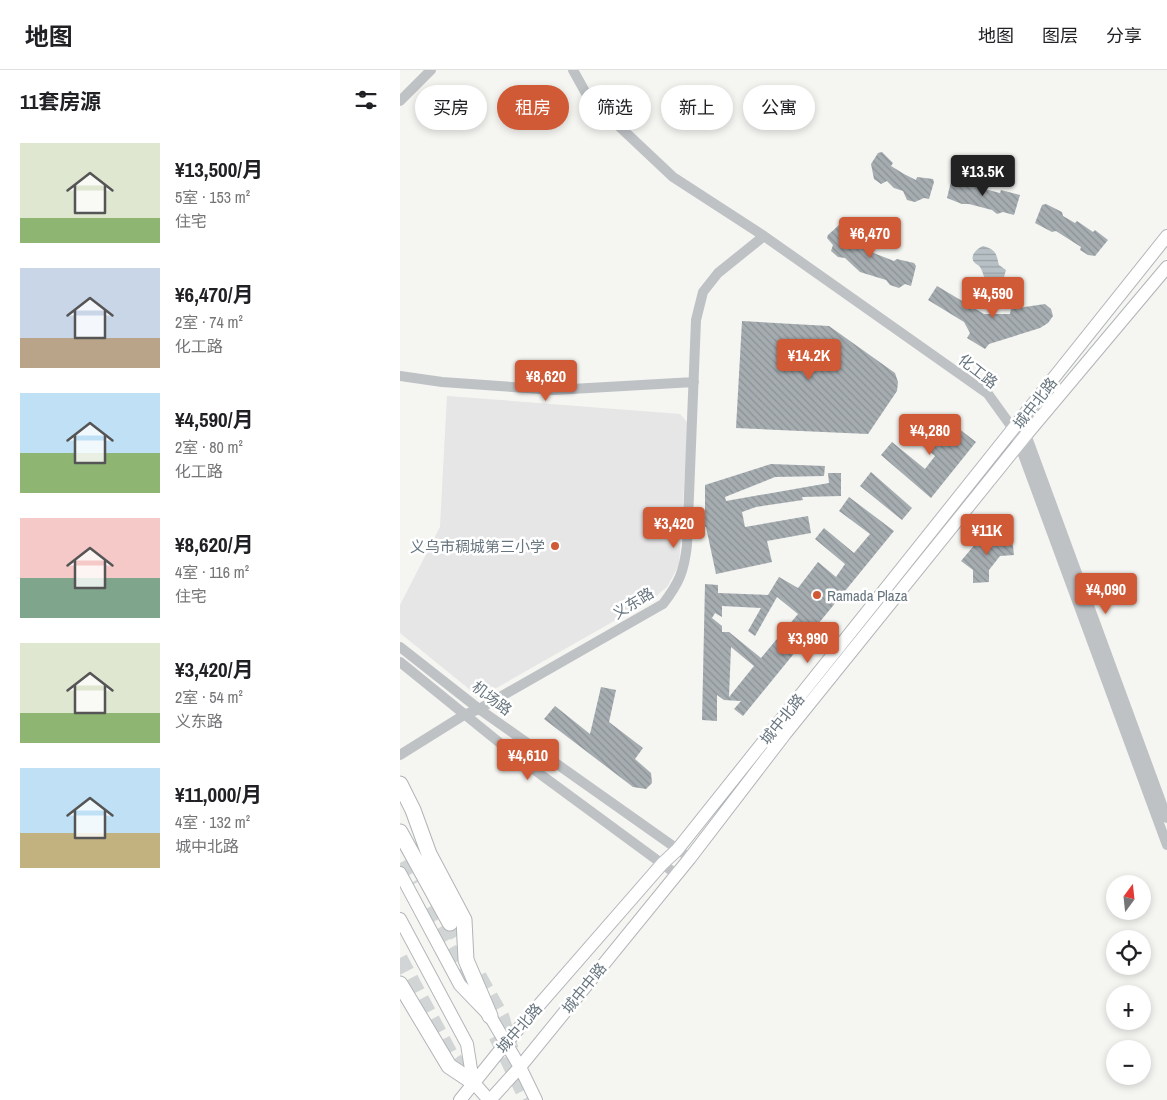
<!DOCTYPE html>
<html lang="zh">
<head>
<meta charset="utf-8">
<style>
	:root { --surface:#fff; --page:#f2f2f2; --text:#202124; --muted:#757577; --line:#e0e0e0; --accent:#d05936 }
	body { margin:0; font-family:"Archivo Narrow","Noto Sans SC",sans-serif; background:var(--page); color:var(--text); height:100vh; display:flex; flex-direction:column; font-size:19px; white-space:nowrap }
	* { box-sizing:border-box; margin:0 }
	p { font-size:16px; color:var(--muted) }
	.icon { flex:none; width:28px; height:28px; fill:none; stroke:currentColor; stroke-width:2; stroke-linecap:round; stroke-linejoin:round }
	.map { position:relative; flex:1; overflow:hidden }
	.panel { display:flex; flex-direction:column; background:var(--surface); width:400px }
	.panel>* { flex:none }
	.top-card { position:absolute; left:15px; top:15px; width:475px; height:45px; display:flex; gap:10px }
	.needle { width:32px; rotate:15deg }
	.tools { position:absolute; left:706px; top:805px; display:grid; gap:10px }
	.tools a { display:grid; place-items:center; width:45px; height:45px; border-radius:50%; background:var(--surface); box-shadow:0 2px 8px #0003; font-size:25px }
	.price { position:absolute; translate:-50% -42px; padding:0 11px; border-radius:5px; background:var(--accent); color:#fff; font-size:16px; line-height:32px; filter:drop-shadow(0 1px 2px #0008) }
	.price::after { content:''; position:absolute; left:50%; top:30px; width:15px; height:11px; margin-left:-8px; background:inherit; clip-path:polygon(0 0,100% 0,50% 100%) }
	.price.current { background:#222; color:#fff }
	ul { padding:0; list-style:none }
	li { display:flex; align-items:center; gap:15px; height:125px; padding:0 20px }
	li span { display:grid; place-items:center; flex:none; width:140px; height:100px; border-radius:0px; color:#555 }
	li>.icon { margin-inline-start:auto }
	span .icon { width:60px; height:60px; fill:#fffc; stroke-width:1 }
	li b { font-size:21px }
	h2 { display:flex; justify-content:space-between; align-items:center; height:60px; padding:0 20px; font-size:21px }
	.pill { padding:0 18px; border-radius:22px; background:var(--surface); box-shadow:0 2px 8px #0003; font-size:18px; line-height:45px }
	.pill.current { background:var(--accent); color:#fff }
	header { display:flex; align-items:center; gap:30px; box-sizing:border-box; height:70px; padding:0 25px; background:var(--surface); border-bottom:1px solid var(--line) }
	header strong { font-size:24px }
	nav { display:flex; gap:28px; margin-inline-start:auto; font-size:18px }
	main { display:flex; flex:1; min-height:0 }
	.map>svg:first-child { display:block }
	.built { fill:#e5e6e5 }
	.water { fill:url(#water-rules) }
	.building { fill:url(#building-back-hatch); fill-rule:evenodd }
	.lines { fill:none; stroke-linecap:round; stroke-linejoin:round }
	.highway-tunnel { stroke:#d2d5d5; stroke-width:15; stroke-dasharray:15 8; stroke-linecap:butt }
	.major-casing { stroke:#b2b6b9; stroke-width:14 }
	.highway-casing { stroke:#b1b5b7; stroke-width:17 }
	.minor { stroke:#bec2c5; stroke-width:10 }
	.major { stroke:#fff; stroke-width:12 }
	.highway { stroke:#fff; stroke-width:15 }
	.poi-dot { fill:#d05936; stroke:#fff; stroke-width:2 }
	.labels { text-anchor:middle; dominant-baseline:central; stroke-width:5; stroke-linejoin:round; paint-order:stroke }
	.street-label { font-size:15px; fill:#67757f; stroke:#fff }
	.poi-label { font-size:15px; fill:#67757f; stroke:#fff; text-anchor:end }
</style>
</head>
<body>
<header>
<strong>地图</strong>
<nav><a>地图</a><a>图层</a><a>分享</a></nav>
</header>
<main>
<section class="panel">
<h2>11套房源<svg class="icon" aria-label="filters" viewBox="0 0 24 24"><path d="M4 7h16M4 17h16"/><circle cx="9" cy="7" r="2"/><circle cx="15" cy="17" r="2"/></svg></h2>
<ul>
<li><span style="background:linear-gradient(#dfe7d0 75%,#8fb573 0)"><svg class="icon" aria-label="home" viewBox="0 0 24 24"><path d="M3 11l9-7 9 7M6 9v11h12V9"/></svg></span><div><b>¥13,500/月</b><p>5室 · 153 m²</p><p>住宅</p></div></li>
<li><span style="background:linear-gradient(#c9d6e8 70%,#b9a48a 0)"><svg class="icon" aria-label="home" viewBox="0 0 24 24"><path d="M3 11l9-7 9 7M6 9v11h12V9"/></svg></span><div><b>¥6,470/月</b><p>2室 · 74 m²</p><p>化工路</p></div></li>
<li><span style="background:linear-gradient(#bfe0f5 60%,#8fb573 0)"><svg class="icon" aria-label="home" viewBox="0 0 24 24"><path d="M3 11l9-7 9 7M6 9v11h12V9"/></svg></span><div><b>¥4,590/月</b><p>2室 · 80 m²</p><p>化工路</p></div></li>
<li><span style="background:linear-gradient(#f6c9c9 60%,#7fa58c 0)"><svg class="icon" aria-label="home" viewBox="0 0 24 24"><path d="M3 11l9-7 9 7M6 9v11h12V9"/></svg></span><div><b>¥8,620/月</b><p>4室 · 116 m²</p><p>住宅</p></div></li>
<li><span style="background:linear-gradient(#dfe7d0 70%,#8fb573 0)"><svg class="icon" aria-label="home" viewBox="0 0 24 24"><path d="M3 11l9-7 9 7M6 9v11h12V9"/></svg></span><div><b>¥3,420/月</b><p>2室 · 54 m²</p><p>义东路</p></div></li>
<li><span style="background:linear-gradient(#bfe0f5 65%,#c2b280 0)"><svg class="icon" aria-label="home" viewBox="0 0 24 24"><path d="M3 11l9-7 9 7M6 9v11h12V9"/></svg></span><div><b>¥11,000/月</b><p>4室 · 132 m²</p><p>城中北路</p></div></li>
</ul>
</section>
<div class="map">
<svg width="767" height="1030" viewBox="0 0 767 1030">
	<defs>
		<pattern id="water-rules" width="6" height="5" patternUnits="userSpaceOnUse" patternTransform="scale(1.25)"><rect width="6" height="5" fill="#b7c1c5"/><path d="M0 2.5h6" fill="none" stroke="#99a1a5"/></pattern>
		<pattern id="building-back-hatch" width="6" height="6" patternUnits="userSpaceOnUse" patternTransform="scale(1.25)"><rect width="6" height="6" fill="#a6adb1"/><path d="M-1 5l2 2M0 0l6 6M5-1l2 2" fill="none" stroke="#8b9195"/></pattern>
	</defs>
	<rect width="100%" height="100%" fill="#f5f5f2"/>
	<!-- built -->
	<path class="built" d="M47 326 280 344 288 353 279 495 267 517 251 530 91 621 74 623 0 563V535L40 457Z"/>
	<!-- water -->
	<path class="water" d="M583 176C597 180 596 184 599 195L606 200 604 207 589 211C582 207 584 203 580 197 579 195 575 194 574 192 569 185 578 178 583 176Z"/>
	<!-- building -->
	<path class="building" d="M482 82 493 93 491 96 504 104 516 110 517 107 533 109 534 112 529 129 524 128 515 132 507 130 503 121 494 118 487 111 481 114 474 109 471 94 478 83Z
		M552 107 570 112 569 115 600 123 601 120 620 125 614 145 603 142 597 144 592 140 569 134H562L547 128Z
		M646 134 662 142 663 146 675 153 677 151 693 162 695 160 708 170 695 186 688 185 680 180 681 177 656 161 652 162 635 153 642 135Z
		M443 154 456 168 455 171 471 182 494 191 497 189 514 193 516 196 511 216 505 214 499 218 490 215 486 210 460 202 445 188 438 187 431 181 433 175 427 168 428 165 439 155Z
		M537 216 584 244H610L611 239 645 234 651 239 653 246 648 253 640 258 589 274 585 279 567 268 570 263 564 252 528 230Z
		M342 251 429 256 495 303 498 312 497 321 468 364 336 358Z
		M513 345 547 372 558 358 576 372 531 428 481 385 492 372 525 399 535 386 502 359Z
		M371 394 425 396 424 406 375 407 325 427 326 431 429 413 428 403H441V426L402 427 403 430 356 437 342 442 345 457 408 446 411 463 367 471 372 492 316 504 306 457H305V415Z
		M471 402 512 438 502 450 460 416Z
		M449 427 494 461 343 646 334 639 341 631 324 630 317 625V651L302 650 305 514 318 515V523L368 525 379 507 398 518 418 492 436 507 445 494 415 469 424 458 454 483 470 464 439 441ZM377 527 398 544 361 588 329 562H322V556L312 548 315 543 322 547V536L361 538 348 561 355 566ZM331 577 354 596 329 627Z
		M586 461 597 470 612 468 614 485 600 486 589 500V512L573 513V500L561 491Z
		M201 617 216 620 209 652 243 678 235 689 251 703 252 713 246 719 233 717 144 649 155 636 190 664Z"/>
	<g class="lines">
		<!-- highway-tunnel -->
		<path class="highway-tunnel" d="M0 793 12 815
			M26 839 76 925
			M50 853 67 884
			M0 888 50 983 68 1008
			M79 906 102 947 111 979
			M96 966 127 1030"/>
		<defs>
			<path id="major" d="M0 803 60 915 90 946 120 997 136 1030
				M0 849 67 974 73 1012 89 1030
				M60 1030 106 973 262 794 277 780 767 166
				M90 1030 120 997 290 788 385 664 626 365 767 197"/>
			<path id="highway" d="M0 714 13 740 29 784 64 850 66 890 90 946
				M0 762 50 853
				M0 914 49 996 73 1012"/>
		</defs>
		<!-- major casing -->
		<use href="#major" class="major-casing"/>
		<!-- highway casing -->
		<use href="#highway" class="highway-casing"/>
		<!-- minor -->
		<path class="minor" d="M173 0 188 27 273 107 364 166 588 324 614 360 767 775
			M0 31 31 0
			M0 306 42 312 154 320 294 312
			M624 359 767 748
			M0 577 79 639 290 788
			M0 592 121 690 276 804
			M0 685 64 645 79 639 263 534C279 513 284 502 287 475L296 250 303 222 318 203 364 166"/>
		<!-- major -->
		<use href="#major" class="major"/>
		<!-- highway -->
		<use href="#highway" class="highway"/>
	</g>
	<!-- markers -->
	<g class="poi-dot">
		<circle cx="155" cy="476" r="5"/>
		<circle cx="417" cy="525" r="5"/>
	</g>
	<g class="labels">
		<!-- street labels -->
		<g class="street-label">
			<text transform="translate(578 301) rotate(38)">化工路</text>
			<text transform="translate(635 333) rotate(-52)">城中北路</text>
			<text transform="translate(233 533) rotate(-32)">义东路</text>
			<text transform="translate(92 628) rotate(37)">机场路</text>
			<text transform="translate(382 649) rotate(-51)">城中北路</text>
			<text transform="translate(184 918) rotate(-51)">城中中路</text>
			<text transform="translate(119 958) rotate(-49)">城中北路</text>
		</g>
		<!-- poi labels -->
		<g class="poi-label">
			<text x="145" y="476">义乌市稠城第三小学</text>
			<text x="427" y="525" text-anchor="start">Ramada Plaza</text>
		</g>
	</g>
</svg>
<div class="tools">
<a><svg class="needle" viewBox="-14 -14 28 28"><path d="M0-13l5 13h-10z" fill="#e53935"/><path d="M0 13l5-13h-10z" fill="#757577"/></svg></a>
<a><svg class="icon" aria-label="locate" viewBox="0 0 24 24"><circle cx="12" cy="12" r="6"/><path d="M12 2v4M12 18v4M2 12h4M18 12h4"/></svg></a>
<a>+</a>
<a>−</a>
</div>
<b class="price current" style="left:583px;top:127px">¥13.5K</b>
<b class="price" style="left:470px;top:189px">¥6,470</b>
<b class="price" style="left:593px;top:249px">¥4,590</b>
<b class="price" style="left:409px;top:311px">¥14.2K</b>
<b class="price" style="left:146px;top:332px">¥8,620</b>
<b class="price" style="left:530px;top:386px">¥4,280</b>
<b class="price" style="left:274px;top:479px">¥3,420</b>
<b class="price" style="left:587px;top:486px">¥11K</b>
<b class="price" style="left:706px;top:545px">¥4,090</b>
<b class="price" style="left:408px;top:594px">¥3,990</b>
<b class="price" style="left:128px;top:711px">¥4,610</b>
<div class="top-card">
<a class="pill">买房</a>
<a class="pill current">租房</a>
<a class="pill">筛选</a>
<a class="pill">新上</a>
<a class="pill">公寓</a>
</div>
</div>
</main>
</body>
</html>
